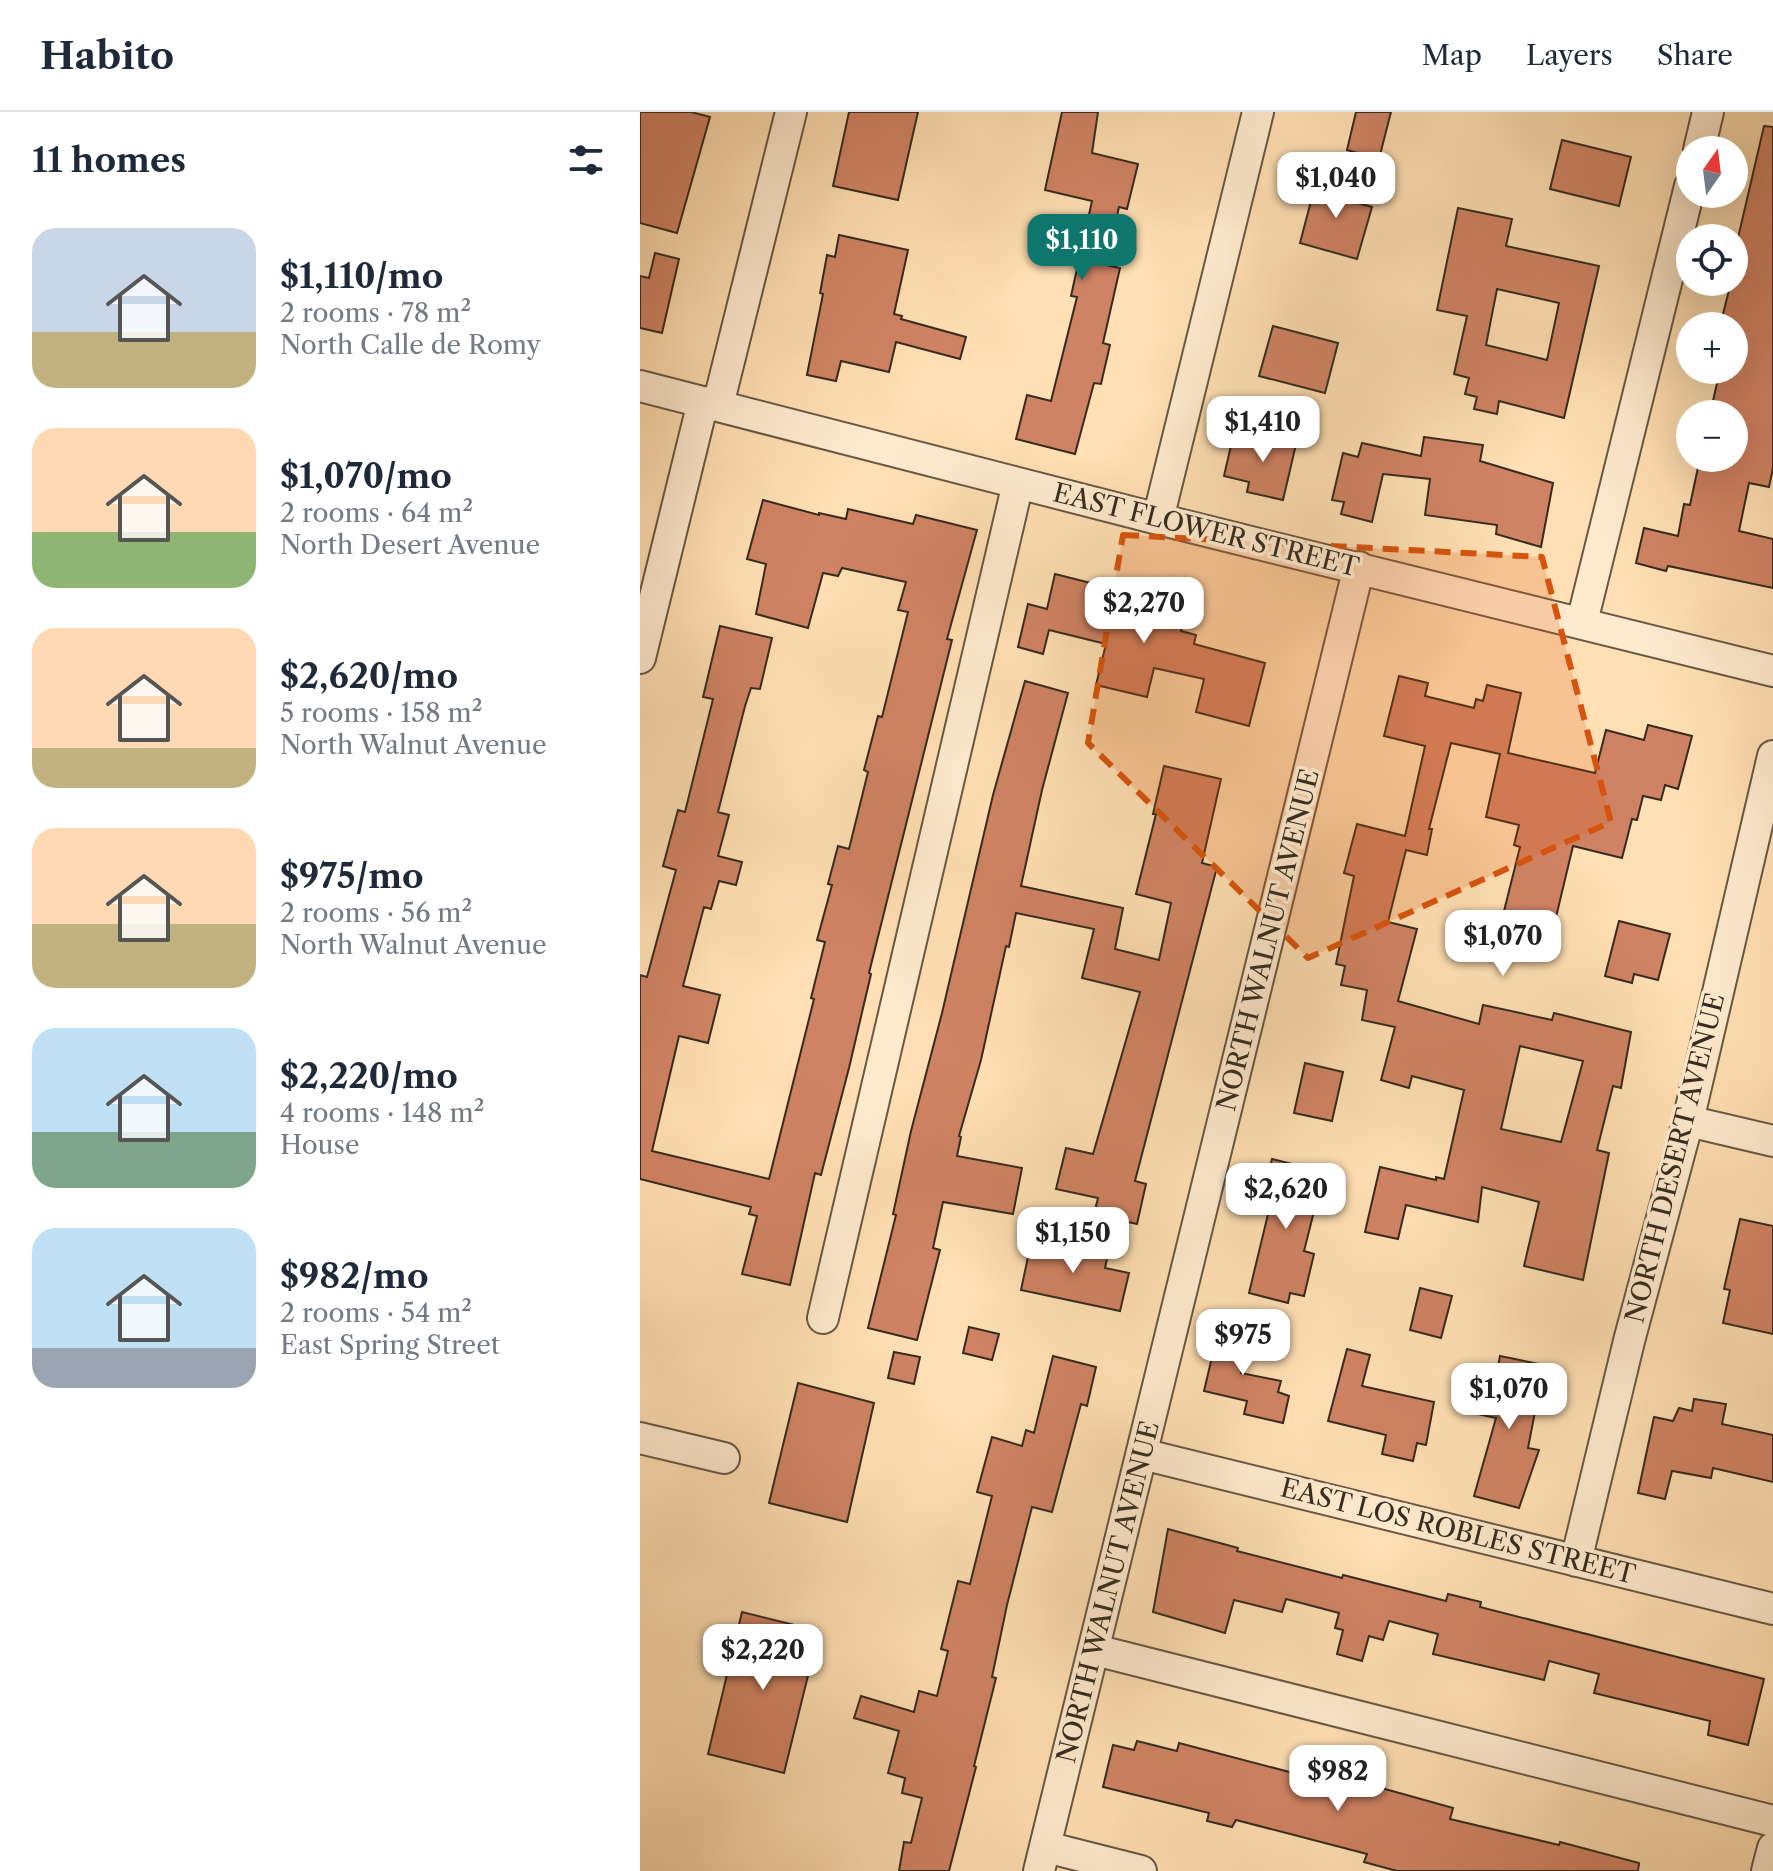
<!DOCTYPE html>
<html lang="en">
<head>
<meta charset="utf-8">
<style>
	:root { --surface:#fff; --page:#f2f2f3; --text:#1f2937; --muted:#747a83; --line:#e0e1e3; --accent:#0f766e }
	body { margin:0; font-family:"Libre Caslon Text",serif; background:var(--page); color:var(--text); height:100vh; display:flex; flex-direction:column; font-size:30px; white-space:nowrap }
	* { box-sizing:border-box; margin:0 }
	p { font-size:26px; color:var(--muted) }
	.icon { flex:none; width:44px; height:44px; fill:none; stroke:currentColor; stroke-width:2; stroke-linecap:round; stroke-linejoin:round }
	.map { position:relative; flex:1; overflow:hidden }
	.drawer { display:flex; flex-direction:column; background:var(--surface); width:640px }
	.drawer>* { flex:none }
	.needle { width:52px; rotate:14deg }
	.buttons { position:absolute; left:1036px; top:24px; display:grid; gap:16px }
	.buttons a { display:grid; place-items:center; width:72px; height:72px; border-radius:50%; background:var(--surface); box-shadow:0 8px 32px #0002; font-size:40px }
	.price { position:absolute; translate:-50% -68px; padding:0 18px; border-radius:16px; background:#fff; color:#222; font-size:26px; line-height:52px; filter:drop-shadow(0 2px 4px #0008) }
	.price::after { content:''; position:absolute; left:50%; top:48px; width:24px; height:18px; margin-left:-12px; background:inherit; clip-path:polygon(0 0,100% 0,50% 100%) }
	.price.on { background:var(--accent); color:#fff }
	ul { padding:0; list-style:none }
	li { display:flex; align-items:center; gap:24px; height:200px; padding:0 32px }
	li span { display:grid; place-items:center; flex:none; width:224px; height:160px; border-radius:24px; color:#555 }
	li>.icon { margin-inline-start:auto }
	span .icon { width:96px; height:96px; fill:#fffc; stroke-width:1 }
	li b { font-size:34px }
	h2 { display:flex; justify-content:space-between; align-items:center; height:96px; padding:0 32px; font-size:34px }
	header { display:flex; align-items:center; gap:48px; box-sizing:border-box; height:112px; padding:0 40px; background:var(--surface); border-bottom:2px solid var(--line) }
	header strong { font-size:38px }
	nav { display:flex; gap:44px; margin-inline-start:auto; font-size:28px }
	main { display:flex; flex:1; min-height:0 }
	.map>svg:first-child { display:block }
	.building { fill:#d08364; stroke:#352b1f; stroke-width:2; fill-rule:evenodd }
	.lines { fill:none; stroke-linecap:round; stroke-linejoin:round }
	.minor-casing { stroke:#685844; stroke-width:34 }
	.minor { stroke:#ffeace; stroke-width:30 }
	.marked { fill:#d6540e; fill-opacity:0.2; stroke:#d6540e; stroke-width:6; stroke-dasharray:16 10; stroke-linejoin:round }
	.labels { text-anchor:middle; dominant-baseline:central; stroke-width:7; stroke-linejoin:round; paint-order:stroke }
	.street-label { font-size:26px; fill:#352b1f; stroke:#ffeace }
</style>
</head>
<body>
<header>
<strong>Habito</strong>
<nav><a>Map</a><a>Layers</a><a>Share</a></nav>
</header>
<main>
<section class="drawer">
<h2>11 homes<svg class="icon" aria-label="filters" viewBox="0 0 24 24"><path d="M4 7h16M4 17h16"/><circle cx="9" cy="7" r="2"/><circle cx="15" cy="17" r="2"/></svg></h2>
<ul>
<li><span style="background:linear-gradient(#c9d6e8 65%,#c2b280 0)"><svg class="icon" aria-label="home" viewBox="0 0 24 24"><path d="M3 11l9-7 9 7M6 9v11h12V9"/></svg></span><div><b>$1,110/mo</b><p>2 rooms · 78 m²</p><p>North Calle de Romy</p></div></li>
<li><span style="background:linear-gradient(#ffd9b3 65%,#8fb573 0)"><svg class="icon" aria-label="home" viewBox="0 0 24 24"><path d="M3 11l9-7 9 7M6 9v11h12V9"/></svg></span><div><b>$1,070/mo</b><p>2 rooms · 64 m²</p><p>North Desert Avenue</p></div></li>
<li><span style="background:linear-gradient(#ffd9b3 75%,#c2b280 0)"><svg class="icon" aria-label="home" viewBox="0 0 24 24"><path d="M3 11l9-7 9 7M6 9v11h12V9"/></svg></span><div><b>$2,620/mo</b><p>5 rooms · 158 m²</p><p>North Walnut Avenue</p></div></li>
<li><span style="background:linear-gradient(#ffd9b3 60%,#c2b280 0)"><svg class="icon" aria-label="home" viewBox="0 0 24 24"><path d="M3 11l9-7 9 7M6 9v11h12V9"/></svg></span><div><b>$975/mo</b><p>2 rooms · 56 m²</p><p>North Walnut Avenue</p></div></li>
<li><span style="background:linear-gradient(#bfe0f5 65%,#7fa58c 0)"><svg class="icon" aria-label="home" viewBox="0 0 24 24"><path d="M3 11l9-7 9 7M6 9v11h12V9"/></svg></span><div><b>$2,220/mo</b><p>4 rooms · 148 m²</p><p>House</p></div></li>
<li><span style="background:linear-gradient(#bfe0f5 75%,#9aa5b1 0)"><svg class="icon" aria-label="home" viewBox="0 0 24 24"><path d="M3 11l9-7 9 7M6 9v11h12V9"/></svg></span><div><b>$982/mo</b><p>2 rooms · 54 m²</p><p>East Spring Street</p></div></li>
</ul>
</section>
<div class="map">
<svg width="1133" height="1759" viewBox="0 0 1133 1759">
	<rect width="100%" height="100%" fill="#ffdfb3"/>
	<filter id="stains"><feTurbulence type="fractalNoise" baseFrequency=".0025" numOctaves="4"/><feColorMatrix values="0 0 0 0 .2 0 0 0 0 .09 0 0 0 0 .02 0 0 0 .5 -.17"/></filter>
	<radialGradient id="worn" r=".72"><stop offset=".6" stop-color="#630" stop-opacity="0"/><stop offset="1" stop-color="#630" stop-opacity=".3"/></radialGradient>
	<!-- building -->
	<path class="building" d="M0 0H51L70 5 37 121 0 111Z
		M209 0H278L258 88 193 74Z
		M422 0H458L452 41 498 52 487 97 479 95 466 153 480 156 463 231 470 233 461 272 454 271 435 342 376 327 387 283 411 289 437 185 431 184 452 89 405 78Z
		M716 0H751L739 47 707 38Z
		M1124 14 1133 15V356L1129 375 1109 371 1099 419 1133 427V476L1028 454 1026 459 996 451 1004 416 1038 424 1044 392 1050 393 1060 346H1094V302H1070L1080 258H1094V214H1080L1091 170H1094V143Z
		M922 28 991 45 979 94 910 77Z
		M677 66 718 77 714 90 732 95 717 147 660 131Z
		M818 96 872 107 866 134 959 154 924 306 859 289 857 302 834 297 837 285 825 282 829 266 814 262 827 204 797 198ZM857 177 919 191 907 248 846 233Z
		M199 123 268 138 254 202 262 204 261 207 326 225 320 247 256 230 249 260 201 249 196 269 167 263 183 182 180 181 187 143 195 145Z
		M15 141 39 147 22 221 0 216V164L9 166Z
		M633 214 698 231 685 281 619 264Z
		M613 318 657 328 643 388 607 380 609 370 584 364 592 329 609 333Z
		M784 325 843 333 840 349 913 371 901 435 856 422 857 413 785 403 790 367 743 362 732 410 701 402 704 390 692 388 703 341 718 345 722 331 781 344Z
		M123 388 179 403V401L206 407 208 397 273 412 276 403 337 418 307 527 312 528 229 861 231 862 209 956 181 1063 175 1061 150 1173 102 1162 117 1104 109 1102 111 1095 0 1067V863L7 865 36 758 23 754 38 698 45 700 73 587 63 585 80 514 132 526 120 577 111 576 105 594 78 700 89 703 78 744 102 750 96 773 79 769 71 797 64 795 43 874 80 883 68 931 39 924 12 1039 129 1067 174 887 171 886 185 830 177 828 192 773 188 772 198 734 209 737 228 660 224 658 238 604 242 605 268 500 258 498 266 470 202 456 198 464 183 461 168 516 116 502 126 452 107 447Z
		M415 462 506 485 508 477 533 483 528 504 543 507 541 519 556 523 554 532 625 551 609 614 556 600 564 567 514 556 507 585 456 573 466 532 409 518 403 542 378 535 388 492 407 497Z
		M759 564 788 571 785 584 834 596 836 587 843 589 847 573 881 581 868 641 955 661 966 618 1004 628 1008 613 1052 624 1038 677 1025 673 1021 688 1003 684 997 708 992 707 982 746 933 734 911 826 878 818 881 807 863 803 880 735 874 733 879 713 846 705 860 642 811 631 789 717H792L787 743 766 738 748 810 777 817 758 889 839 912 843 893 912 908 914 901 991 920 981 976 973 974 957 1038 969 1041 943 1168 884 1154 899 1090 842 1075 838 1110 766 1093 758 1127 725 1120 740 1055 796 1068V1065L804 1067 824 978 772 964 769 976 741 968 755 915 722 908 727 878 701 873 705 854 696 852 714 764 704 761 717 712 765 724 785 634 744 624ZM880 934 943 949 921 1030 861 1017Z
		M385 569 428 581 402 678 381 774 483 796 475 837 519 848 531 791 496 782 516 702H513L524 654 581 667 562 751 577 755 495 1069 506 1072 497 1112 454 1102 458 1086 416 1077 426 1036 453 1042 500 880 442 866 454 817 376 801 369 835 366 834 341 948 319 1024 321 1025 317 1044 382 1056 373 1102 303 1090 293 1136 300 1138 277 1228 228 1216 256 1103 253 1102 271 1019 302 901 353 683Z
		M979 809 1030 822 1018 868 994 862 992 871 965 864Z
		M665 951 703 960 692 1009 654 1001Z
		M632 1047 684 1060 664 1139 674 1142 664 1184 650 1181 648 1191 609 1181 629 1098 620 1096Z
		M1100 1107 1133 1114V1222L1083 1211 1090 1178 1084 1177Z
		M392 1126 468 1142 465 1156 489 1161 480 1199 381 1178Z
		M780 1176 812 1184 801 1226 770 1218Z
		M580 1211 611 1218 601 1261 641 1269 638 1280 649 1284 643 1311 604 1302 607 1289 564 1279Z
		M329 1215 359 1222 352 1248 323 1241Z
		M707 1237 730 1243 722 1274 794 1290 786 1333 777 1331 773 1349 742 1342 746 1323 688 1309Z
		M254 1240 280 1245 274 1272 248 1266Z
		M413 1244 456 1255 447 1294 441 1292 412 1400 392 1395 367 1493 352 1565 356 1566 334 1654 336 1655 309 1759H259L264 1730 271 1731 282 1686 262 1681 265 1666 248 1661 259 1619 214 1606 221 1584 274 1600 279 1579 297 1584 308 1539 301 1537 318 1469 330 1472 352 1384 337 1380 352 1325 382 1334 386 1318 394 1321Z
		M860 1244 904 1253 888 1336 899 1338 879 1396 834 1384 856 1306 833 1301 838 1278 853 1281Z
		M158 1271 234 1291 207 1410 129 1391Z
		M1054 1287 1086 1292 1082 1312 1133 1323V1370L1073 1356 1071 1366 1032 1359 1025 1387 998 1381 1014 1305 1033 1309 1039 1296 1052 1299Z
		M528 1417 598 1436 597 1439 702 1466 703 1463 806 1489 808 1482 841 1490 840 1495 1124 1567 1108 1633 1068 1623 1070 1609 954 1581 959 1562 909 1549 904 1568 793 1542 798 1522 749 1509 743 1528 729 1524 722 1549 697 1542 703 1518 695 1516 699 1501 646 1487 642 1500 594 1488 585 1521 513 1500Z
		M102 1500 179 1519 144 1661 68 1642Z
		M497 1629 537 1639 539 1631 657 1662 661 1646 722 1663 720 1670 813 1696 810 1707 919 1733 920 1730 999 1751 998 1759H757L724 1750 727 1742 596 1708 592 1715 567 1709 569 1701 463 1675 473 1633 494 1638Z"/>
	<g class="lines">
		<defs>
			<path id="minor" d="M1059 38 1068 0
				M0 274 518 407 1133 559
				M78 293 151 0
				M518 407 618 0
				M942 510 1050 74
				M0 546 63 290
				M1048 1009 1133 1029
				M183 1206 378 371
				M0 1326 84 1346
				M502 1342 1133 1497
				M936 1449 989 1229 1048 1009 1133 644
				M455 1538 1133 1709
				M406 1735 501 1759
				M399 1759 719 455
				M1127 1759 1133 1736"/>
		</defs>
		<!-- minor casing -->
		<use href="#minor" class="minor-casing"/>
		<!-- minor -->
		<use href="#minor" class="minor"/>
	</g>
	<!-- marked area -->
	<path class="marked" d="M483 423 902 445 971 710 668 846 448 631Z"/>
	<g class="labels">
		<!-- street labels -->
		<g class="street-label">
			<text transform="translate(566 418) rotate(14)">EAST FLOWER STREET</text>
			<text transform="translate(628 828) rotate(-76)">NORTH WALNUT AVENUE</text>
			<text transform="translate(1035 1046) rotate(-76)">NORTH DESERT AVENUE</text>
			<text transform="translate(818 1419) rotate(14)">EAST LOS ROBLES STREET</text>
			<text transform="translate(468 1480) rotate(-76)">NORTH WALNUT AVENUE</text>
		</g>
	</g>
	<rect width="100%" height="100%" filter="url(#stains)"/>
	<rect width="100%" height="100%" fill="url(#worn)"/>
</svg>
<div class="buttons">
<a><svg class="needle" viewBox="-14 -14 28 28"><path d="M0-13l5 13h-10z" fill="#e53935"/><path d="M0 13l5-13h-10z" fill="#747a83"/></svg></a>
<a><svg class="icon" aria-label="locate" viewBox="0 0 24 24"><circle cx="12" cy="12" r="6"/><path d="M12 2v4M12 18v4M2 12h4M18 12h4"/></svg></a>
<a>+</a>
<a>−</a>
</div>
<b class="price" style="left:696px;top:108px">$1,040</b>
<b class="price on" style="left:442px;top:170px">$1,110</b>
<b class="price" style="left:623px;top:352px">$1,410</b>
<b class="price" style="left:504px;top:533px">$2,270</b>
<b class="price" style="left:863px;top:866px">$1,070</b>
<b class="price" style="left:646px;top:1119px">$2,620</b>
<b class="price" style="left:433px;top:1163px">$1,150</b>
<b class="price" style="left:603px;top:1265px">$975</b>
<b class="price" style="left:869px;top:1319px">$1,070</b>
<b class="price" style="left:123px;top:1580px">$2,220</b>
<b class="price" style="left:698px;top:1701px">$982</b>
</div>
</main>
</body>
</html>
